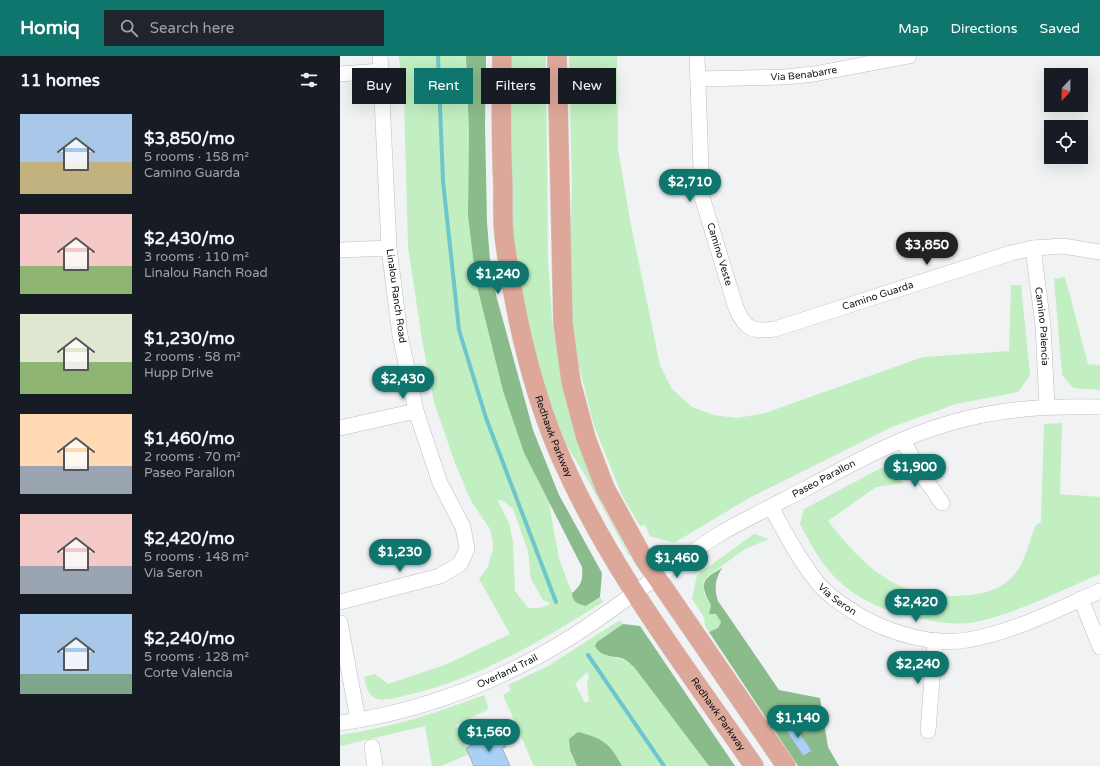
<!DOCTYPE html>
<html lang="en">
<head>
<meta charset="utf-8">
<style>
	:root { --surface:#171b24; --page:#20242c; --text:#f1f3f6; --muted:#9ea1a6; --accent:#0f766e }
	body { margin:0; font-family:"Varela Round",sans-serif; background:var(--page); color:var(--text); height:100vh; display:flex; flex-direction:column; font-size:15px; white-space:nowrap }
	* { box-sizing:border-box; margin:0 }
	p { font-size:13px; color:var(--muted) }
	.icon { flex:none; width:22px; height:22px; fill:none; stroke:currentColor; stroke-width:2; stroke-linecap:round; stroke-linejoin:round }
	.map { position:relative; flex:1; overflow:hidden }
	.panel { display:flex; flex-direction:column; background:var(--surface); width:340px }
	.panel>* { flex:none }
	.hud { position:absolute; left:12px; top:12px; width:380px; height:36px; display:flex; gap:8px }
	.needle { width:26px; rotate:202deg }
	.fabs { position:absolute; left:704px; top:12px; display:grid; gap:8px }
	.fabs a { display:grid; place-items:center; width:44px; height:44px; border-radius:0px; background:var(--surface); box-shadow:0 4px 16px #0002; font-size:20px }
	.price { position:absolute; translate:-50% -34px; padding:0 9px; border-radius:14px; background:var(--accent); color:#fff; font-size:13px; line-height:26px; filter:drop-shadow(0 1px 2px #0008) }
	.price::after { content:''; position:absolute; left:50%; top:24px; width:12px; height:9px; margin-left:-6px; background:inherit; clip-path:polygon(0 0,100% 0,50% 100%) }
	.price.active { background:#222; color:#fff }
	ul { padding:0; list-style:none }
	li { display:flex; align-items:center; gap:12px; height:100px; padding:0 20px }
	li span { display:grid; place-items:center; flex:none; width:112px; height:80px; border-radius:0px; color:#555 }
	li>.icon { margin-inline-start:auto }
	span .icon { width:48px; height:48px; fill:#fffc; stroke-width:1 }
	li b { font-size:17px }
	h2 { display:flex; justify-content:space-between; align-items:center; height:48px; padding:0 20px; font-size:17px }
	.pill { padding:0 14px; border-radius:0px; background:var(--surface); box-shadow:0 4px 16px #0002; font-size:14px; line-height:36px }
	.pill.active { background:var(--accent); color:#fff }
	header { display:flex; align-items:center; gap:24px; box-sizing:border-box; height:56px; padding:0 20px; background:var(--accent); color:#fff }
	header strong { font-size:19px }
	nav { display:flex; gap:22px; margin-inline-start:auto; font-size:14px }
	.search { width:280px; height:36px; background:var(--page); display:flex; align-items:center; gap:10px; box-sizing:border-box; padding:0 14px; border-radius:0px; color:var(--muted); font-size:15px }
	main { display:flex; flex:1; min-height:0 }
	.map>svg:first-child { display:block }
	.green { fill:#c1efc1; fill-rule:evenodd }
	.forest { fill:#8abb8b }
	.lines { fill:none; stroke-linecap:round; stroke-linejoin:round }
	.stream { stroke:#6ec6cd; stroke-width:4 }
	.building { fill:#a9d1f7; stroke:#a9aaac }
	.minor-casing { stroke:#bdbec0; stroke-width:16 }
	.major-casing { stroke:#cfcfd0; stroke-width:20 }
	.minor { stroke:#fff; stroke-width:15 }
	.major { stroke:#dda89a; stroke-width:19 }
	.labels { text-anchor:middle; dominant-baseline:central; stroke-width:3; stroke-linejoin:round; paint-order:stroke }
	.street-label { font-size:10px; fill:#101112; stroke:#fff }
</style>
</head>
<body>
<header>
<strong>Homiq</strong>
<div class="search"><svg class="icon" aria-label="search" viewBox="0 0 24 24"><circle cx="10" cy="10" r="6"/><path d="M15 15l6 6"/></svg>Search here</div>
<nav><a>Map</a><a>Directions</a><a>Saved</a></nav>
</header>
<main>
<section class="panel">
<h2>11 homes<svg class="icon" aria-label="filters" viewBox="0 0 24 24"><path d="M4 7h16M4 17h16"/><circle cx="9" cy="7" r="2"/><circle cx="15" cy="17" r="2"/></svg></h2>
<ul>
<li><span style="background:linear-gradient(#a9c7e8 60%,#c2b280 0)"><svg class="icon" aria-label="home" viewBox="0 0 24 24"><path d="M3 11l9-7 9 7M6 9v11h12V9"/></svg></span><div><b>$3,850/mo</b><p>5 rooms · 158 m²</p><p>Camino Guarda</p></div></li>
<li><span style="background:linear-gradient(#f6c9c9 65%,#8fb573 0)"><svg class="icon" aria-label="home" viewBox="0 0 24 24"><path d="M3 11l9-7 9 7M6 9v11h12V9"/></svg></span><div><b>$2,430/mo</b><p>3 rooms · 110 m²</p><p>Linalou Ranch Road</p></div></li>
<li><span style="background:linear-gradient(#dfe7d0 60%,#8fb573 0)"><svg class="icon" aria-label="home" viewBox="0 0 24 24"><path d="M3 11l9-7 9 7M6 9v11h12V9"/></svg></span><div><b>$1,230/mo</b><p>2 rooms · 58 m²</p><p>Hupp Drive</p></div></li>
<li><span style="background:linear-gradient(#ffd9b3 65%,#9aa5b1 0)"><svg class="icon" aria-label="home" viewBox="0 0 24 24"><path d="M3 11l9-7 9 7M6 9v11h12V9"/></svg></span><div><b>$1,460/mo</b><p>2 rooms · 70 m²</p><p>Paseo Parallon</p></div></li>
<li><span style="background:linear-gradient(#f6c9c9 65%,#9aa5b1 0)"><svg class="icon" aria-label="home" viewBox="0 0 24 24"><path d="M3 11l9-7 9 7M6 9v11h12V9"/></svg></span><div><b>$2,420/mo</b><p>5 rooms · 148 m²</p><p>Via Seron</p></div></li>
<li><span style="background:linear-gradient(#a9c7e8 75%,#7fa58c 0)"><svg class="icon" aria-label="home" viewBox="0 0 24 24"><path d="M3 11l9-7 9 7M6 9v11h12V9"/></svg></span><div><b>$2,240/mo</b><p>5 rooms · 128 m²</p><p>Corte Valencia</p></div></li>
</ul>
</section>
<div class="map">
<svg width="760" height="710" viewBox="0 0 760 710">
	<rect width="100%" height="100%" fill="#f0f2f4"/>
	<!-- green -->
	<path class="green" d="M59 0H126L129 77 128 160 136 226 163 335 184 397 209 447 219 503 232 537C232 546 238 548 246 550L260 541 263 546C202 584 139 623 68 639 58 641 45 646 35 642 27 638 26 629 24 621L35 618 48 628 107 608 170 578 139 523 148 511 153 493V486L150 473 131 445 115 407 94 346 82 283 68 191 64 45ZM157 443 165 446 173 453 188 495 191 523 203 544 211 548 199 552H188L175 535 173 486 169 467Z
		M170 0H206L208 204 212 263 220 313 247 409 261 446 291 501 289 500 245 419 224 385 206 337 188 274 172 176Z
		M229 0H277L278 93 290 164 320 309 332 333 352 351 374 359 397 362 425 357 583 301 669 295 671 229H681L690 319 678 336 616 348 552 371 411 441 334 487 310 480 305 469 300 470 282 439 254 370 236 298 228 246 232 131Z
		M725 221 748 308 760 309V334L733 332 722 319 714 223Z
		M722 367 720 438 760 441V518C722 534 676 558 635 566 620 569 602 567 587 564 547 558 507 541 483 507 474 495 467 481 460 468L464 453 541 412 558 417 562 427 536 431 488 465C528 516 562 546 630 539 649 537 666 531 677 515 686 502 690 484 695 470L701 466 704 368Z
		M414 478 429 483 405 493 368 520 364 527V537L381 566 378 572 369 576 365 570 364 561 352 543 357 519Z
		M280 564 283 568 258 586 265 599 285 604 294 611 369 710H194L163 639 171 634 168 629 208 610ZM247 616 249 620 247 627 249 645 245 647 235 628Z
		M144 639 148 651 147 654 116 669 129 698 101 710H92L85 670 0 690V679C50 672 97 657 144 639Z"/>
	<!-- forest -->
	<path class="forest" d="M126 0H146L145 71 147 166 150 204 156 239 193 374 219 439 262 517 260 541 246 550C238 548 232 546 232 537 242 529 243 523 242 511L184 397 163 335 136 226 128 160 129 77Z
		M382 512C375 524 374 532 378 545L439 634 480 642 488 691 499 710H458L369 576 378 572 381 566 376 558H369L371 549C359 528 362 523 382 512Z
		M283 568 300 570 395 710H369L294 611C291 609 288 605 284 603 273 599 261 602 255 590L257 586Z
		M238 676C262 682 270 687 282 710H237L230 694 229 683Z"/>
	<g class="lines">
		<!-- stream -->
		<path class="stream" d="M98 0 103 125 119 274 146 362 216 546
			M248 599 324 710"/>
	</g>
	<!-- building -->
	<path class="building" d="M452 666 472 695 463 700 444 671Z
		M160 677 166 691 162 692 170 710H134L126 692Z"/>
	<g class="lines">
		<defs>
			<g id="minor">
				<path id="s1" d="M357 0 362 141 396 252C405 273 412 276 435 273L671 197 693 192 723 190 760 196"/>
				<path d="M0 18 41 15"/>
				<path id="s2" d="M358 23 445 21 474 18 569 0"/>
				<path id="s3" d="M693 192 703 269 707 350"/>
				<path d="M0 194 49 192"/>
				<path d="M0 372 76 355"/>
				<path d="M563 384 578 413 602 447"/>
				<path id="s4" d="M431 451C445 477 459 503 477 526 489 541 506 551 522 561 550 577 594 590 627 584 672 577 718 553 760 535"/>
				<path d="M741 543 760 591"/>
				<path d="M0 546 100 520 120 508 127 493 123 471 100 427 76 355 60 279 49 192 40 0"/>
				<path d="M0 567 18 664"/>
				<path id="s5" d="M0 667C82 655 161 625 231 581 283 548 331 508 383 476 410 461 438 447 465 433 511 408 560 381 610 367 661 352 708 350 760 351"/>
				<path d="M588 675 595 584"/>
				<path d="M32 691 35 710"/>
			</g>
			<g id="major">
				<path id="s6" d="M162 0C161 44 161 88 163 132 163 150 162 169 165 187 175 260 192 336 222 404 271 515 346 611 414 710"/>
				<path d="M217 0 223 267 231 326 246 382 265 432 304 503 446 710"/>
			</g>
		</defs>
		<!-- minor casing -->
		<use href="#minor" class="minor-casing"/>
		<!-- major casing -->
		<use href="#major" class="major-casing"/>
		<!-- minor -->
		<use href="#minor" class="minor"/>
		<!-- major -->
		<use href="#major" class="major"/>
	</g>
	<g class="labels">
		<!-- street labels -->
		<g class="street-label">
			<text stroke="none"><textPath href="#s2" startOffset="106">Via Benabarre</textPath></text>
			<text stroke="none"><textPath href="#s1" startOffset="201">Camino Veste</textPath></text>
			<text transform="translate(56 240) rotate(82)">Linalou Ranch Road</text>
			<text stroke="none"><textPath href="#s1" startOffset="415">Camino Guarda</textPath></text>
			<text stroke="none"><textPath href="#s3" startOffset="79">Camino Palencia</textPath></text>
			<text stroke="none"><textPath href="#s6" startOffset="387">Redhawk Parkway</textPath></text>
			<text stroke="none"><textPath href="#s5" startOffset="547">Paseo Parallon</textPath></text>
			<text stroke="none"><textPath href="#s4" startOffset="115">Via Seron</textPath></text>
			<text stroke="none"><textPath href="#s5" startOffset="176">Overland Trail</textPath></text>
			<text stroke="none"><textPath href="#s6" startOffset="711">Redhawk Parkway</textPath></text>
		</g>
	</g>
</svg>
<div class="fabs">
<a><svg class="needle" viewBox="-14 -14 28 28"><path d="M0-13l5 13h-10z" fill="#e53935"/><path d="M0 13l5-13h-10z" fill="#9ea1a6"/></svg></a>
<a><svg class="icon" aria-label="locate" viewBox="0 0 24 24"><circle cx="12" cy="12" r="6"/><path d="M12 2v4M12 18v4M2 12h4M18 12h4"/></svg></a>
</div>
<b class="price" style="left:350px;top:147px">$2,710</b>
<b class="price active" style="left:587px;top:210px">$3,850</b>
<b class="price" style="left:158px;top:239px">$1,240</b>
<b class="price" style="left:63px;top:344px">$2,430</b>
<b class="price" style="left:575px;top:432px">$1,900</b>
<b class="price" style="left:60px;top:517px">$1,230</b>
<b class="price" style="left:337px;top:523px">$1,460</b>
<b class="price" style="left:576px;top:567px">$2,420</b>
<b class="price" style="left:578px;top:629px">$2,240</b>
<b class="price" style="left:458px;top:683px">$1,140</b>
<b class="price" style="left:149px;top:697px">$1,560</b>
<div class="hud">
<a class="pill">Buy</a>
<a class="pill active">Rent</a>
<a class="pill">Filters</a>
<a class="pill">New</a>
</div>
</div>
</main>
</body>
</html>
